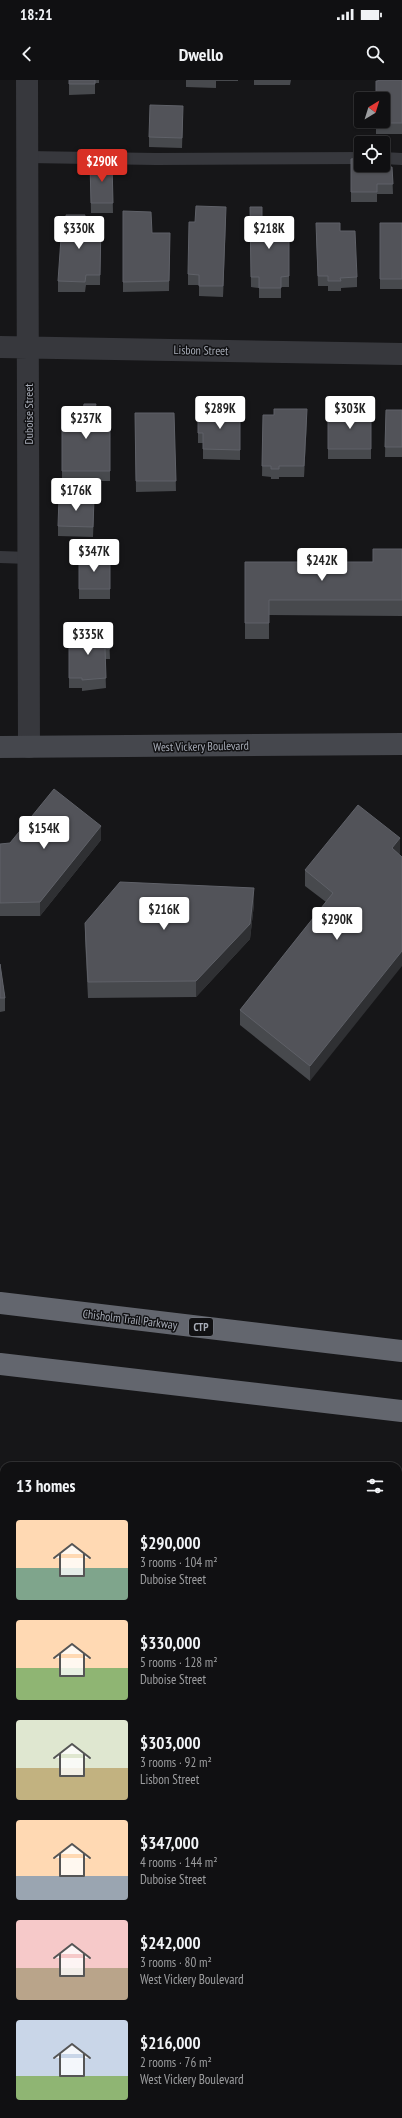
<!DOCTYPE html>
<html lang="en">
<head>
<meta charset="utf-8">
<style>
	:root { --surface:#101012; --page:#1e1e20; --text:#f1f3f6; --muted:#9c9d9f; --line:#303032; --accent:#d93025 }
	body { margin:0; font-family:"PT Sans Narrow",sans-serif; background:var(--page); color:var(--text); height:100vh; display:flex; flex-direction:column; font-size:15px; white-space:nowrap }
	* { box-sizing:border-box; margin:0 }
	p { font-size:13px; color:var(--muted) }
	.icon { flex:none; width:22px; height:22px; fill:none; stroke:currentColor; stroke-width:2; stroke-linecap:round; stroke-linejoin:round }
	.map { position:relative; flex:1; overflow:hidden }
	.sheet { position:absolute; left:0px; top:1382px; width:402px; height:656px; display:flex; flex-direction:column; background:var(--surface); border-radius:12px 12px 0 0; box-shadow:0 1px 3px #0004,0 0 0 1px var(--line) }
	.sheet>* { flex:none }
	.needle { width:26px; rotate:38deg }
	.fabs { position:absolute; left:354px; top:12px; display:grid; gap:8px }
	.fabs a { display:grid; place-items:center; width:36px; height:36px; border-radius:4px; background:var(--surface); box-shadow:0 1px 3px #0004,0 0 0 1px var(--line); font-size:20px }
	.price { position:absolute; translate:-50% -34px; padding:0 9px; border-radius:4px; background:#fff; color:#222; font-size:13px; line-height:26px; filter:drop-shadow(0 1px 2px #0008) }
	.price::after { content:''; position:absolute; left:50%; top:24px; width:12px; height:9px; margin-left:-6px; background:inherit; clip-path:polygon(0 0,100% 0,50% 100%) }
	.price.on { background:var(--accent); color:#fff }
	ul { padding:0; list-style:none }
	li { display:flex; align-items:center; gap:12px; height:100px; padding:0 16px }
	li span { display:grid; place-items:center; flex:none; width:112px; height:80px; border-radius:4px; color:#555 }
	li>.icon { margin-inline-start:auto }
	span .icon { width:48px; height:48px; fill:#fffc; stroke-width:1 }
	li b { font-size:17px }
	h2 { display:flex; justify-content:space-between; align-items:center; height:48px; padding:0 16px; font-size:17px }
	.status { display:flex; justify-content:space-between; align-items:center; height:28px; padding:0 20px; background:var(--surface); direction:ltr }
	.status svg { height:11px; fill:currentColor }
	header { display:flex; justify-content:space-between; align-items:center; height:52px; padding:0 16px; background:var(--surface); font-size:18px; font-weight:800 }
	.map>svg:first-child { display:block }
	.built { fill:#222225 }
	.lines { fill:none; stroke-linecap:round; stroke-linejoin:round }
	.lane { stroke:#37383d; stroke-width:12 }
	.street { stroke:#37383d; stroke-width:22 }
	.secondary { stroke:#45474d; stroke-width:22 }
	.highway { stroke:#63666e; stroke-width:22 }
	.rail { stroke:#4a4c52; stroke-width:3; stroke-dasharray:5 4; stroke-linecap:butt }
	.wall { fill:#47494d }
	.shaded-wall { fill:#2f3033 }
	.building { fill:#525359; stroke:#5f6168 }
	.labels { text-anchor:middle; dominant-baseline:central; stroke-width:3; stroke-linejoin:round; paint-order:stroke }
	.shield { fill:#111113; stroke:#7b7e86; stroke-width:1 }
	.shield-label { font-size:11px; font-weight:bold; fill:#a8adb8 }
	.street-label { font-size:12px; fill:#a8adb8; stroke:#111113 }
</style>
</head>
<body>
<div class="status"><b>18:21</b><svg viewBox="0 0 49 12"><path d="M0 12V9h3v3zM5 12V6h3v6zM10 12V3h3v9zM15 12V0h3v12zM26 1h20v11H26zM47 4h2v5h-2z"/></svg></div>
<header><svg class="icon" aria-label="back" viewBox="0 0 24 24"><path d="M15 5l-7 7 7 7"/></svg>Dwello<svg class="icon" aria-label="search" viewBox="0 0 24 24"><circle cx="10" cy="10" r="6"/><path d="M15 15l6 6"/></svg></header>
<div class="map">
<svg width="402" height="2038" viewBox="0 0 402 2038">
	<rect width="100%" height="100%" fill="#161618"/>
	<!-- built -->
	<path class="built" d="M0 1566H4V2034H398V1618H402V2038H0Z"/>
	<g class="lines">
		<!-- lane -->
		<path class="lane" d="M27 77 156 79 361 78
			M383 78 402 79
			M0 477 29 478"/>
		<!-- street -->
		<path class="street" d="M27 0 29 667
			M0 267 402 274"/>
		<!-- secondary -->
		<path class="secondary" d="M0 667 402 664"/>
		<!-- highway -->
		<path class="highway" d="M0 1223 402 1271
			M0 1284 402 1331"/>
		<!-- rail -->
		<path class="rail" d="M0 1599H4
			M398 1650 402 1651"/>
	</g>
	<!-- wall -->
	<path class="wall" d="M69 0H99V3H95V14L69 15Z
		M186 0H238V1H216V8L186 7Z
		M254 0H291L290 5H254Z
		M402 0V54H376V41Z
		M183 36 182 68 149 67V57Z
		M351 79 377 87H392L393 114H377V122H351Z
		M90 83H112L113 133H91Z
		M250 127 262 142 286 152H289V207H281V218H259V208L251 207Z
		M123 131 152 153H170L169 211 123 212Z
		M226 137 223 217 199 216V205H188V194L195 142Z
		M380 143H402V209H380Z
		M85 144H101L100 205H86L85 212H58V201Z
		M340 151 357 197V207L341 208V211H328V206H318L316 153Z
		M96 329H110V401H62V330H83Z
		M386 330H402V377H385Z
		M198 331H240V380L203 379V363H198Z
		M328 332H371V379H328Z
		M135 333H174L176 411 136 412Z
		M263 335 307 340 304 397H279V399H271V397L262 396Z
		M94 430 93 457 58 456V446Z
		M402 469V536L269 535V559H245V482H373Z
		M79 477H110V519H79Z
		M69 555H109L110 579H105L106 608 82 611V608H69Z
		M101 760 40 836H0V764Z
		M400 773 399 774 310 1001 240 945V930L326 822 305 806V790Z
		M254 824 250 859 196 917 88 918 85 859V843Z
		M0 884 5 918V931L0 932Z"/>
	<!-- shaded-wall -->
	<path class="shaded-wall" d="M226 127V137L223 217V206Z
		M307 329V340L304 397V386Z
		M101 746V760L40 836V822Z
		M400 758V773L392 784V768Z
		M254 808V824L250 859 196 917V901Z
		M402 871V886L310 1001V986Z"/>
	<!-- building -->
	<path class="building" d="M69 0H95V4H69Z
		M378 0H402V43H376V41H383V19H376V1H378Z
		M150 25 183 26 182 58 149 57Z
		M361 78V85H377V87H392L393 104H377V112H351V79Z
		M90 83H112L113 123H91Z
		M196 126 226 127 223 206H199V195L188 194 189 142H195Z
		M250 127H262V142H286V152H289V196L281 197V208H259V197H251Z
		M123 131 151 132 152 153H170L169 201 123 202Z
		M66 135H85L84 144H101L100 195H86L85 202 58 201 62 144H66Z
		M316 143H340V151H355L357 197 340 198 341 201H328V196H318Z
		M380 143H402V199H380Z
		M84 324H96L95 329H110V391H62V330H83Z
		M274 329H307L304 386H279V389H271V386H262L263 335H274Z
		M386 330H402V367H385Z
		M198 331H240V370L203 369V353H198Z
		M328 332H371V369H328Z
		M135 333H174L176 401H136Z
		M59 418 94 419 93 447 58 446Z
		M373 469H402V520H269V543H245V482H373Z
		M79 477H110V509H79Z
		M69 555H109L110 569 105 568 106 598 82 600V598H69Z
		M54 709 101 746 40 822 0 823V764L10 763Z
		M358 725 400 758 392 768 402 777V871L310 986 240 930 333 813 305 790Z
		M120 802 254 808 250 844 196 901 88 902 85 843Z
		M0 884 5 918H0Z"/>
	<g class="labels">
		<!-- shield labels -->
		<rect class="shield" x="189" y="1238" width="24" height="18" rx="3"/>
		<g class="shield-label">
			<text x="201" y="1247">CTP</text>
		</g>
		<!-- street labels -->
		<g class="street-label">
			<text transform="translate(201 270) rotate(1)">Lisbon Street</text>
			<text transform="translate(28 334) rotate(-90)">Duboise Street</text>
			<text transform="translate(201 666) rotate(-1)">West Vickery Boulevard</text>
			<text transform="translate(130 1239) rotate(7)">Chisholm Trail Parkway</text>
		</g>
	</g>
</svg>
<div class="fabs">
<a><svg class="needle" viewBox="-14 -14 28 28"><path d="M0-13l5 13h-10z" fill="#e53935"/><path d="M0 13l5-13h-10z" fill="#9c9d9f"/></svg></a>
<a><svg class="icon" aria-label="locate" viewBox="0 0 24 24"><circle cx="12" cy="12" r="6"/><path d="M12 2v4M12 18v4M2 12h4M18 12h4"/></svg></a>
</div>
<b class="price on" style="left:102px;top:103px">$290K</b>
<b class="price" style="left:79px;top:170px">$330K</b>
<b class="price" style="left:269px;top:170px">$218K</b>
<b class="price" style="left:220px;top:350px">$289K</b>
<b class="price" style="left:350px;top:350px">$303K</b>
<b class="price" style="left:86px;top:360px">$237K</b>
<b class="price" style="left:76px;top:432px">$176K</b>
<b class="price" style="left:94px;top:493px">$347K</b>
<b class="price" style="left:322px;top:502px">$242K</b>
<b class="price" style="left:88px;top:576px">$335K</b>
<b class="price" style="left:44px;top:770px">$154K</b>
<b class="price" style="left:164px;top:851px">$216K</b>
<b class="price" style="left:337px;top:861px">$290K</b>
<section class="sheet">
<h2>13 homes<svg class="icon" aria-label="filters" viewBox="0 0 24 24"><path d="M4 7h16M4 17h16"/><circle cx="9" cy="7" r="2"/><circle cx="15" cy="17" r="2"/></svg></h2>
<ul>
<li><span style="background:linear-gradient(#ffd9b3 60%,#7fa58c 0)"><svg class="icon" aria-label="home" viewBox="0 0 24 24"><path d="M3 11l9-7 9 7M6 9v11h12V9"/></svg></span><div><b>$290,000</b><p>3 rooms · 104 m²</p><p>Duboise Street</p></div></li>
<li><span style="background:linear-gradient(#ffd9b3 60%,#8fb573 0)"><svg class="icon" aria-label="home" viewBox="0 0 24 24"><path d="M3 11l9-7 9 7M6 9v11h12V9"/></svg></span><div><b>$330,000</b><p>5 rooms · 128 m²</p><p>Duboise Street</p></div></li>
<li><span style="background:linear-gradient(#dfe7d0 60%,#c2b280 0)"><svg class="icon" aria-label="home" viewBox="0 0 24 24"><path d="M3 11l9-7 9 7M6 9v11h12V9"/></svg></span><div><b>$303,000</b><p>3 rooms · 92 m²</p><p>Lisbon Street</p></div></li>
<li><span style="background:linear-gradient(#ffd9b3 70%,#9aa5b1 0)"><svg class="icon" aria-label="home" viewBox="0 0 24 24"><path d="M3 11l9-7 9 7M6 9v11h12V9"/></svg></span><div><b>$347,000</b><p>4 rooms · 144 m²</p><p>Duboise Street</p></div></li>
<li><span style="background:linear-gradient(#f6c9c9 60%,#b9a48a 0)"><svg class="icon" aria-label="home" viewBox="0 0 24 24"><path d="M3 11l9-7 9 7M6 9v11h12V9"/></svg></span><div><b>$242,000</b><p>3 rooms · 80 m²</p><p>West Vickery Boulevard</p></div></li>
<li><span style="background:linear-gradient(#c9d6e8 70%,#8fb573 0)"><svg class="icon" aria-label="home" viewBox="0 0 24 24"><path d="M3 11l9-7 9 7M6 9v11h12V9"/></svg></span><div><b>$216,000</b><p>2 rooms · 76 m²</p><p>West Vickery Boulevard</p></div></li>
</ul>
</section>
</div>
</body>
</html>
